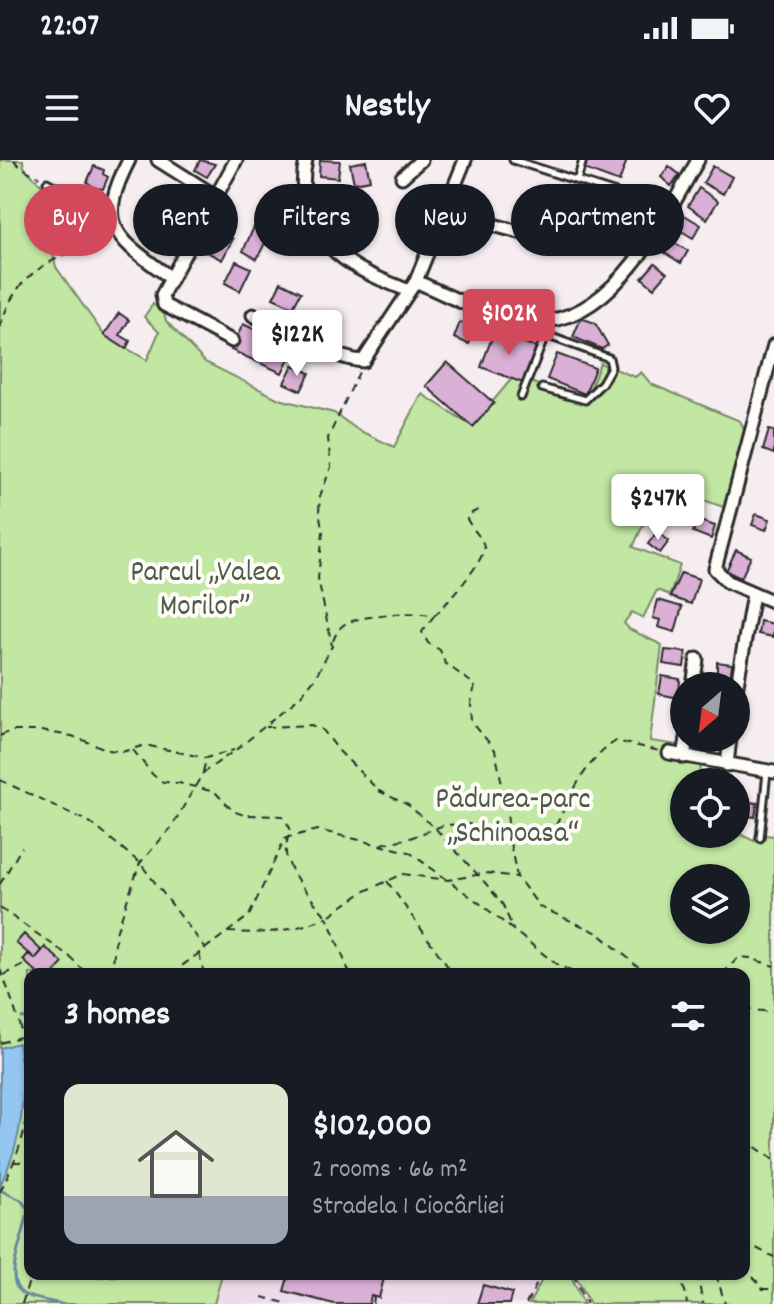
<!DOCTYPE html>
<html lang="en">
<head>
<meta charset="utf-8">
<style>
	:root { --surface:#171b24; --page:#242831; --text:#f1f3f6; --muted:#9ea1a6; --accent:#d1495b }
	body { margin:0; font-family:Dekko,sans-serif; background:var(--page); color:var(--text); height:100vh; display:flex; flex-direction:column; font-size:30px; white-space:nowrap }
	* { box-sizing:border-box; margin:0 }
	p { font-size:26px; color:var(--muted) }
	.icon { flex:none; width:44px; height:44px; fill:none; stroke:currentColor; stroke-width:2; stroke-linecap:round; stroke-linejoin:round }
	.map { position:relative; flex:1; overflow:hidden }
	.drawer { position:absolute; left:24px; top:808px; width:726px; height:312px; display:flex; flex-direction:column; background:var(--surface); border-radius:16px; box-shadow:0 2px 6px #0004 }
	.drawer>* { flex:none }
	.top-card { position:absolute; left:24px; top:24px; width:726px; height:72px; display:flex; gap:16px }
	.needle { width:52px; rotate:208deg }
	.controls { position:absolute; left:670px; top:512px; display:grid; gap:16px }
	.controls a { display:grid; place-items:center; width:80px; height:80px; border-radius:50%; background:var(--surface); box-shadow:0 2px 6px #0004; font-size:40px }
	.price { position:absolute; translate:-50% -68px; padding:0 18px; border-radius:8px; background:#fff; color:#222; font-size:26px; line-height:52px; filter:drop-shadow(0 2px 4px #0008) }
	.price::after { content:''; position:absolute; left:50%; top:48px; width:24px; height:18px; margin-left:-12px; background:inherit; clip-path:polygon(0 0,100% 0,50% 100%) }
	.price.active { background:var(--accent); color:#fff }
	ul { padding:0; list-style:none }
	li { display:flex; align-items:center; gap:24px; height:200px; padding:0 40px }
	li span { display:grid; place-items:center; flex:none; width:224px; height:160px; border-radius:16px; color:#555 }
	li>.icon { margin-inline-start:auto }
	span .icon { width:96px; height:96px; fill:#fffc; stroke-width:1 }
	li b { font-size:34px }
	h2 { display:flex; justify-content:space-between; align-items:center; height:96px; padding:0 40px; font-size:34px }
	.tag { padding:0 28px; border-radius:36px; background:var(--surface); box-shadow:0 2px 6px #0004; font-size:28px; line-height:72px }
	.tag.active { background:var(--accent); color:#fff }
	.status { display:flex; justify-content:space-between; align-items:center; height:56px; padding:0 40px; background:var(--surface); direction:ltr }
	.status svg { height:22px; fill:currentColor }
	header { display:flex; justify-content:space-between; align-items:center; height:104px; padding:0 40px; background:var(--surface); font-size:36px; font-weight:700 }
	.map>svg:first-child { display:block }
	.built { fill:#eedbe9 }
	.green { fill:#c1e7a2; stroke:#768966; stroke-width:2; fill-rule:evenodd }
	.water { fill:#93c6f0; stroke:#6988a1; stroke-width:2 }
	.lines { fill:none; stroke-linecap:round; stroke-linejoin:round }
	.stream { stroke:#6988a1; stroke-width:3 }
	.building { fill:#dab0d7; stroke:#2b2b2b; stroke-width:2 }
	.service-casing { stroke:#2b2b2b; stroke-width:11 }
	.minor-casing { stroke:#2b2b2b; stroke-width:17 }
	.path { stroke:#2b2b2b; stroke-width:2; stroke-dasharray:8 6; stroke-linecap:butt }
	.service { stroke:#fdfcf7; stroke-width:5 }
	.minor { stroke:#fdfcf7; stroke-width:11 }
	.labels { text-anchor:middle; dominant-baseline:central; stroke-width:8; stroke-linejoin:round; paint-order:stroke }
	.park-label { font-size:30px; fill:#505a49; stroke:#fdfcf7 }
</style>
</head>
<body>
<div class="status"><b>22:07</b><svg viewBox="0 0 49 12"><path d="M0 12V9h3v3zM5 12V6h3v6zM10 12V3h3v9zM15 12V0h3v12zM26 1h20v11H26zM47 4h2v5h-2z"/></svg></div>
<header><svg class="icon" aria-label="menu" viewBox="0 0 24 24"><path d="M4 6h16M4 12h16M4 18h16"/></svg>Nestly<svg class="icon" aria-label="heart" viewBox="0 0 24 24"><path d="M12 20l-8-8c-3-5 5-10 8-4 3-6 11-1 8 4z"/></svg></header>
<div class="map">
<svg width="774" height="1144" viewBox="0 0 774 1144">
	<rect width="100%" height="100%" fill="#f6edf1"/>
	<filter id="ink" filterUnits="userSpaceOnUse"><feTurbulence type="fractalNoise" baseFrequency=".0125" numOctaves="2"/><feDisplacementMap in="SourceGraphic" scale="16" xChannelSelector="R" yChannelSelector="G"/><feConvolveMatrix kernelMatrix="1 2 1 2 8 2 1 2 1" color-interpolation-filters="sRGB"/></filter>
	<g filter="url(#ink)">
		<!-- built -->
		<path class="built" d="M33 1114H508L515 1125 536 1120 539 1114H588L600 1144H25Z"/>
		<!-- green -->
		<path class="green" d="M0 0H23L24 7 42 26 48 74 56 107 104 175 147 200 159 172 144 157 153 144 164 153 166 161 205 202 279 239 334 253 358 270 394 287 422 234 472 266 514 216 585 242 600 203 635 217 641 212 651 224 740 261 746 272 726 348 642 318 633 351 647 356 633 387 680 405 670 435 657 430 643 458 632 452 624 463 629 469 662 485 650 581 679 585 677 601 701 605 699 622H684V674H736V672L754 681 756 674 774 676V1144H590L575 1114H744V814H30V1114H222L214 1144H0ZM684 718H736V770H684Z
			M545 1114H570L584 1144H529Z"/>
		<!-- water -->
		<path class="water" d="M18 883C28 935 23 979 0 1026V888Z"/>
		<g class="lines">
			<!-- stream -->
			<path class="stream" d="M22 858 28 857 30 864
				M0 1030 21 1040 28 1049C28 1070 0 1120 23 1134 33 1139 49 1141 61 1144"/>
		</g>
		<!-- building -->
		<path class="building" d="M200 0 215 4 207 17 195 10Z
			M320 0 340 1 338 18 319 16Z
			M587 0H627L619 22 584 9Z
			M366 1 370 20 354 23 350 4Z
			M94 6 104 10 103 14 108 17 103 29 94 28 87 22Z
			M669 6 680 15 671 26 661 17Z
			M713 6 732 17 723 34 703 23Z
			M339 26 341 39 325 42 323 29Z
			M558 26 567 30 558 52 541 44 548 27 556 31Z
			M699 28 718 41 707 59 688 46Z
			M176 30 191 38 179 58 165 50Z
			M681 53 701 65 693 78 673 66Z
			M412 55 429 62 420 84 403 76Z
			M617 55 637 65 631 79 610 69Z
			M161 62 177 70 170 82 154 74Z
			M254 67 269 75 257 99 243 91Z
			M218 71 233 79 222 100 207 92Z
			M672 81 688 91 681 103 665 93Z
			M236 101 251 108 240 131 225 123Z
			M655 103 667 113 654 128 642 118Z
			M281 122 301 132 293 147 273 138Z
			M119 153 129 160 120 175 130 181 126 189 104 175Z
			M581 158 595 163 608 185 602 189 573 177Z
			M460 162 476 168 469 184 454 178Z
			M243 164 294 188 282 213 231 190Z
			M494 172 536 187 523 223 481 207Z
			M557 194 595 208 585 234 547 219Z
			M447 202 494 243 473 267 426 226Z
			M293 205 310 213 301 231 284 223Z
			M769 270 774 271V294L763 290Z
			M673 343 688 348 683 361 669 355Z
			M756 354 770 359 766 370 752 365Z
			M697 360 715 366 711 379 693 372Z
			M657 372 669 381 660 393 648 384Z
			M736 390 751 397 741 418 726 411Z
			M681 413 699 419 691 444 670 437Z
			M658 440 682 447 675 472 658 467 660 460 653 458Z
			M760 461 774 464 773 477 758 474Z
			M665 490 686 492 684 507 663 504Z
			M717 502 732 504 730 521 717 519Z
			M662 516 680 519 679 538 659 534Z
			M716 611 724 613 722 622H699V620L705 621 707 612 715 614Z
			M738 641 757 643 755 657 736 654Z
			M24 774 42 791 35 799 16 783Z
			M45 787 63 803 53 814H38L23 800 29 793 35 799Z
			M289 1114H385L379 1138 371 1136 369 1144H334L284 1131Z
			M483 1125 512 1133 509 1144H477Z"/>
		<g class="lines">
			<defs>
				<path id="service" d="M513 0 622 35
					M577 21 583 0
					M47 22 110 56
					M542 228 585 240 602 223 611 207 609 198 546 175
					M521 237 551 161
					M760 678 767 612"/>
				<path id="minor" d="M129 0C94 68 117 78 171 118
					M158 0 215 36
					M306 0C296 43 316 82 353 105 371 117 391 123 409 131
					M402 17 421 0
					M444 52 542 78
					M416 121C452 138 491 158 531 161 611 168 664 59 698 0
					M253 155C282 169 333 199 363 201L416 121 465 0
					M232 181 164 145 162 135 236 0
					M774 185 715 409 728 422 774 442
					M693 526 697 499
					M736 530 753 434
					M669 593 774 612
					M684 597 687 578
					M727 605 730 578"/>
			</defs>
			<!-- service casing -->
			<use href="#service" class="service-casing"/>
			<!-- minor casing -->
			<use href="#minor" class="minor-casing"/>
			<!-- path -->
			<path class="path" d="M14 0 20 7 39 17
				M0 167C11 132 25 114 58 98 77 89 91 85 103 67
				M434 456 422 472 428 483 440 490 445 503 475 525 471 543 472 562 495 590 507 649 509 678 517 717 540 747 598 773 647 814
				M333 481C336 473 340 465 349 462 368 455 415 450 434 456 445 446 485 401 484 387 483 378 471 368 467 359L470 354 478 350
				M266 567 312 565 323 570 339 591 379 631 408 645 435 668 487 725 503 745 513 769
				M0 576 10 571H41L72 576 109 590 122 592 145 585 206 598 234 590
				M133 590 153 615 163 622 179 623 215 632 233 651 244 655 283 656 290 668C289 676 285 685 286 693 288 713 314 742 327 757L363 732 403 714 448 720 487 713 517 717
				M203 612 206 599
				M0 620 91 663 140 703 205 788
				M382 684 410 678 444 665 482 664 534 676 553 671C571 637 583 602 616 581L660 591
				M387 721 453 814
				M0 724 22 687
				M0 748 69 796 87 814
				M228 772C265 774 292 772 327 757L350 814
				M199 793 204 814
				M0 809C17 851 34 903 28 949 25 979 13 1005 0 1032
				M112 814 116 773 140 703 171 668 203 613 241 586 300 537 315 518 332 486 318 418 323 372 319 352 320 336 331 307 328 278 359 212
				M171 814 249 756 285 678 318 670 409 692 478 742 556 804 577 814
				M722 814 739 797 750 798 774 806
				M4 815 24 805
				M744 849 774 852
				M0 883 20 877
				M744 979 774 1000
				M13 1002H20L30 996
				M744 1082 774 1097
				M744 1106 763 1129H774
				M573 1114 587 1144
				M676 1114 685 1131 687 1144
				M697 1114 703 1144
				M716 1114 725 1144
				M96 1117 138 1114
				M262 1137 289 1144
				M22 1144 31 1114
				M373 1144 374 1137
				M526 1144 542 1114"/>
			<!-- service -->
			<use href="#service" class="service"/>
			<!-- minor -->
			<use href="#minor" class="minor"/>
		</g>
	</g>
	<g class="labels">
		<!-- park labels -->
		<g class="park-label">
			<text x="205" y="414">Parcul „Valea<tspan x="205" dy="34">Morilor”</tspan></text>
			<text x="513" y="641">Pădurea-parc<tspan x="513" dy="34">„Schinoasa“</tspan></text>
		</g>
	</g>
</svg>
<div class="controls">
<a><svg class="needle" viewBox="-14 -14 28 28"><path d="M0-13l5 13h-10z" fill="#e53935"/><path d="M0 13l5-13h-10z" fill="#9ea1a6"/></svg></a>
<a><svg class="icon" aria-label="locate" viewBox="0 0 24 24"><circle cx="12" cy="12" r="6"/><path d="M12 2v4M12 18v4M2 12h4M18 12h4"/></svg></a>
<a><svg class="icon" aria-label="layers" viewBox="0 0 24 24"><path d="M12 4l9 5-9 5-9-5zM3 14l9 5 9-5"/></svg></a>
</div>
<b class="price active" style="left:509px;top:197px">$102K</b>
<b class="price" style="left:297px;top:218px">$122K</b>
<b class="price" style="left:658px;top:382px">$247K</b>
<div class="top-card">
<a class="tag active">Buy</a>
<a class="tag">Rent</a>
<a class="tag">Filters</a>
<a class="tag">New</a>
<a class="tag">Apartment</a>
</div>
<section class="drawer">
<h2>3 homes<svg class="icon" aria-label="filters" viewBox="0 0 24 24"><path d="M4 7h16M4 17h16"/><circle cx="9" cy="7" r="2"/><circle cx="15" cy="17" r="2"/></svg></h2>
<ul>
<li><span style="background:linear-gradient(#dfe7d0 70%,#9aa5b1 0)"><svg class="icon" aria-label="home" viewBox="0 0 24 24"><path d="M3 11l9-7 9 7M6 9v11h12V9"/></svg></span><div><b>$102,000</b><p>2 rooms · 66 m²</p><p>Stradela 1 Ciocârliei</p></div></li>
</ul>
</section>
</div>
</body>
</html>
